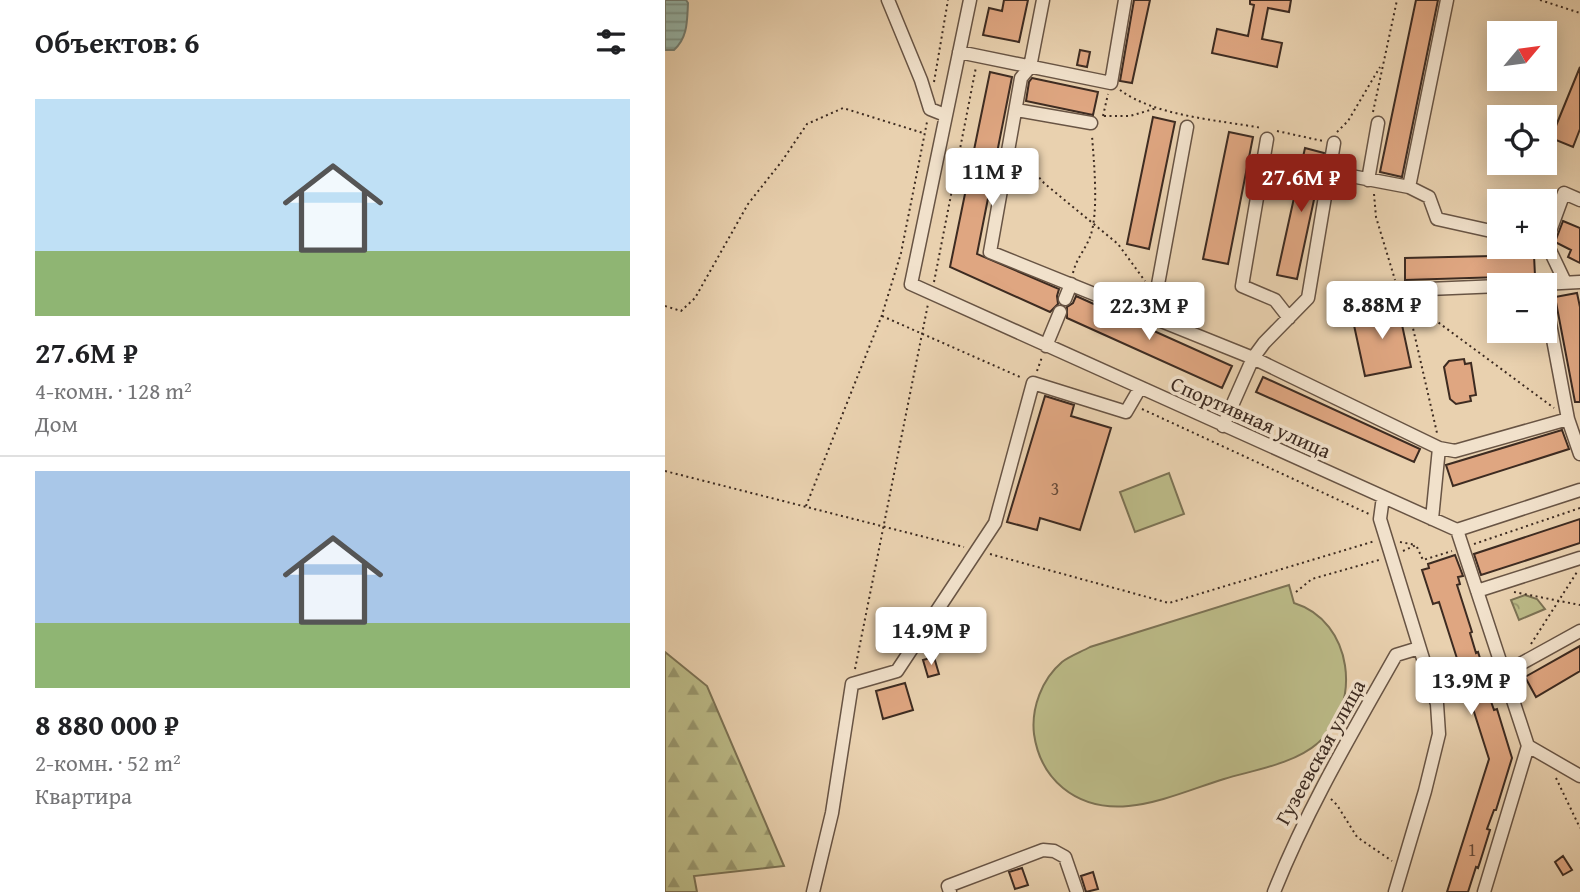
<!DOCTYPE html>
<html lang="ru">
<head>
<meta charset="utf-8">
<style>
	:root { --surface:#fff; --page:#f6f6f6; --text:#202124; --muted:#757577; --line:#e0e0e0; --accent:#8f2418 }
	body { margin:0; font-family:"Gentium Book Plus",serif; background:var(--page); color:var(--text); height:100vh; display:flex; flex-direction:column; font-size:26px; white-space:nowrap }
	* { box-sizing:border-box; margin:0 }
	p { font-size:23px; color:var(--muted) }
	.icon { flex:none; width:38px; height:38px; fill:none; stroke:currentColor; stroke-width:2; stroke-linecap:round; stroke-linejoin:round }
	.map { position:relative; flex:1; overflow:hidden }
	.panel { display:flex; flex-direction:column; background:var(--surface); width:665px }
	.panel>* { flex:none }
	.needle { width:46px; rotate:61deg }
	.buttons { position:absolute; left:822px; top:21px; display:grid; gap:14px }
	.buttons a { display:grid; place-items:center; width:70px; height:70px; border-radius:0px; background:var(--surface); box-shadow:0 4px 18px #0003; font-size:35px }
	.price { position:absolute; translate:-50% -60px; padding:0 16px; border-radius:7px; background:#fff; color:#222; font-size:23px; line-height:46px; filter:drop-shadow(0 2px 4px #0008) }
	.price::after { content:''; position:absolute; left:50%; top:42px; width:21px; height:16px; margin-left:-10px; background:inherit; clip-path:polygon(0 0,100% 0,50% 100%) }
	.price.active { background:var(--accent); color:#fff }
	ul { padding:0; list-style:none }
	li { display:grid; align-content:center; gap:14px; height:371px; padding:0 35px }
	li+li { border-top:2px solid var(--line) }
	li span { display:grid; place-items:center; height:217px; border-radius:0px; color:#555 }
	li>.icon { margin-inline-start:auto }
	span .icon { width:126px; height:126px; fill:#fffc; stroke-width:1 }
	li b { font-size:30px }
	h2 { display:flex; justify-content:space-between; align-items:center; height:84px; padding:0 35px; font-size:30px }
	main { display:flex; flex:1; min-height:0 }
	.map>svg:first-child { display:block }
	.green { fill:#bbba87; stroke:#7c7254; stroke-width:2 }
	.forest { fill:url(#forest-firs); stroke:#7c7254; stroke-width:2 }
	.park { fill:url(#park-crowns); stroke:#7c7254; stroke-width:2 }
	.water { fill:url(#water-rules); stroke:#737f74; stroke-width:2 }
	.building { fill:#dfa681; stroke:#3d2b21; stroke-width:2 }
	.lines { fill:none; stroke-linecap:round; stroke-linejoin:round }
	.minor-casing { stroke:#685444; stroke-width:15 }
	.path { stroke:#3d2b21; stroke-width:2; stroke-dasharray:2 3.5; stroke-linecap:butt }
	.minor { stroke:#f1e1cb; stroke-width:12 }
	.labels { text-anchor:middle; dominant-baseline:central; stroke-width:7; stroke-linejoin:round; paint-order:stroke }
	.number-label { font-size:18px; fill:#664a39 }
	.street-label { font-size:21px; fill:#3d2b21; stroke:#f1e1cb }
</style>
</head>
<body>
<main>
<section class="panel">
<h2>Объектов: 6<svg class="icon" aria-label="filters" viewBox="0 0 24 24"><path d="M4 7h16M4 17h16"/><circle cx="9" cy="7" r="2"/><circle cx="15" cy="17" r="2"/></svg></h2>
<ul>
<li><span style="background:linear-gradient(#bfe0f5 70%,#8fb573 0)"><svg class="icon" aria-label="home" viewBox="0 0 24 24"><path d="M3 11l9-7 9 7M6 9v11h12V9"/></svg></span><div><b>27.6M ₽</b><p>4-комн. · 128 m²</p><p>Дом</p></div></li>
<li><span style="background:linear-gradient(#a9c7e8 70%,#8fb573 0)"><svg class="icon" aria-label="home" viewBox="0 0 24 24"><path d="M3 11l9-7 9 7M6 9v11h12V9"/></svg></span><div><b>8 880 000 ₽</b><p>2-комн. · 52 m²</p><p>Квартира</p></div></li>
</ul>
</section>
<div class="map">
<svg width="915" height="892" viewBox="0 0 915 892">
	<defs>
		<pattern id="forest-firs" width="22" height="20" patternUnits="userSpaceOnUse" patternTransform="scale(1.75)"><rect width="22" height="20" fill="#bbba87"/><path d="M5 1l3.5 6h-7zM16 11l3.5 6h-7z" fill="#99976e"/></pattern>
		<pattern id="park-crowns" width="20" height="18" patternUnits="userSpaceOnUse" patternTransform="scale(1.75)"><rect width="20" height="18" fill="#bbba87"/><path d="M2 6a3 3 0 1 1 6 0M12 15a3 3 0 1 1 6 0" fill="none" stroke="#99976e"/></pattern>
		<pattern id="water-rules" width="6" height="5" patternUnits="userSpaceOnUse" patternTransform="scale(1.75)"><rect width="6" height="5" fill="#97b7ab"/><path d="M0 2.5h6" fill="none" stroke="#7c958b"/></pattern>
	</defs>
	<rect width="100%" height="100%" fill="#e9d1af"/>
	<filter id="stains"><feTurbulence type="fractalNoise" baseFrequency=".00286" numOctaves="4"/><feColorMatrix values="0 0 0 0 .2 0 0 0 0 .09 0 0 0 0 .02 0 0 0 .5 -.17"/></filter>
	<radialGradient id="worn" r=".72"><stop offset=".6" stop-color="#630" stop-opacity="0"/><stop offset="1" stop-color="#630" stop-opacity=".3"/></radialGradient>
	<!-- green -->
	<path class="green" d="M504 473 519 514 470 532 455 492Z
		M624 585 629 603C688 621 698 705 653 743 629 764 589 770 559 779 507 795 446 827 398 788 381 774 372 755 369 734 366 708 377 679 397 662 405 656 416 652 425 647Z"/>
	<!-- forest -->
	<path class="forest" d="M0 652 42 686 119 866 29 876 32 892H0Z"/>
	<!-- park -->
	<path class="park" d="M860 595 872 599 880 609 854 620 846 600Z"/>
	<!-- water -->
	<path class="water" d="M0 0H21L23 3C22 21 23 37 9 50H0Z"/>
	<!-- building -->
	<path class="building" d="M339 0H363L354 42 318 35 324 8 337 11Z
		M469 0H485L467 83 455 81Z
		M585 0H626L624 12 603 8 597 39 617 43 612 67 547 53 552 29 583 36 589 5 585 4Z
		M751 0H773L737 177 715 172Z
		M415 50 425 52 422 67 412 65Z
		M915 67V129L908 147 886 138Z
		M325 72 347 77 312 254 394 289 392 296 393 304 385 312 285 267Z
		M367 78 433 92 428 115 361 101 364 82Z
		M488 117 510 122 484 249 462 244Z
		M564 132 588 137 563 264 538 259Z
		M640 148 659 153 632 279 612 275Z
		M898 221 915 228V263L903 257 906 250 890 242Z
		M869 255 870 276 740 280V258Z
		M912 293 915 307V402H910L890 297Z
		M411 296 567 366 557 388 402 318V307L408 303Z
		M733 306 746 367 700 376 687 316Z
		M799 359 800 364 806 363 811 395 805 396 806 401 791 404 785 399 779 367 784 361Z
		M598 377 755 449 749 462 591 392Z
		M380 396 409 405 406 416 446 428 415 530 375 518 372 530 342 522Z
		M897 430 904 449 788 486 781 465Z
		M915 519V543L816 575 809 554Z
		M790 555 798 576 793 577 795 584 792 585 807 632 805 633 811 653 813 652 825 689 822 690 829 710 832 709 847 758 831 810H829L822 829 825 830 815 862 813 868 811 867 803 892H782L824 759 774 602 768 604 757 570 764 568 763 564Z
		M915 646V671L871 697 860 677Z
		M269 657 274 674 263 677 258 660Z
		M240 683 248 710 218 719 211 691Z
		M898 856 907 870 898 875 890 862Z
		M357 868 363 885 350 889 344 872Z
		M428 872 433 889 421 892 416 876Z"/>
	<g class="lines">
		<defs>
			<path id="minor" d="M223 0 256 80 265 109 280 115
				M305 0 246 284 792 530 915 490
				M378 0 365 67 356 78 325 252 588 358 774 448 767 519
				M294 52 446 83 460 0
				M351 110 426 123
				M602 139 577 286 610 300 624 318
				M665 172 744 187 764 197 772 219 835 233
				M703 180 713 123
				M744 187 782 0
				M900 282 881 242 899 193 915 200
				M857 285 915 282
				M739 290 835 286
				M880 297 903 419 915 454
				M400 299 406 284
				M487 317 522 127
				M381 346 395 312
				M558 426 588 358 599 343 643 298 669 143
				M774 448 790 451 903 419
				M718 497 715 519 772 704 774 734 760 791 730 892
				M792 530 863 746 819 892
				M812 591 915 558
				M839 673 915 631
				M863 746 915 776
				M148 892 167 813 187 684 232 671 330 523 368 383 461 412 475 388
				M285 892 283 886 378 850 389 851 400 857 412 892
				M609 892C642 809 687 733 731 655L754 648"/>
		</defs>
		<!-- minor casing -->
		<use href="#minor" class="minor-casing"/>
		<!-- path -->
		<path class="path" d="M875 0 915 13
			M269 82 283 0
			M455 90C490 116 553 120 597 128
			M708 112 732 0
			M438 116 443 94
			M439 116H465L492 108
			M612 131 658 141
			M672 132 683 121 715 67
			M356 157 379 183 453 244 480 281
			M709 194 711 217 730 280
			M408 273C411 259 420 250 425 237 434 214 429 162 427 136
			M269 282 311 67
			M742 302 772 433
			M747 303 889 408
			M0 306 16 311 30 298 83 204 117 161 142 124 178 108 258 133
			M217 316 355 377
			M372 371 377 357
			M477 409 704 514
			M0 471 299 547
			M141 506 217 315 236 253 262 122
			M735 542 751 545
			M809 544 915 508
			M738 551 751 545 758 560 787 551
			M325 554 504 603 710 541
			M631 592 647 579 714 560
			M849 592 915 605
			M866 644 912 572
			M190 669 263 304
			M891 778 915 828
			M666 799 672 805 692 837 727 861"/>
		<!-- minor -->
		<use href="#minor" class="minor"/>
	</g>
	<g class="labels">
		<!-- number labels -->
		<g class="number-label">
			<text x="390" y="488">3</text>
			<text x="807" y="849">1</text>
		</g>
		<!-- street labels -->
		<g class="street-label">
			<text transform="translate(586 417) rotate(24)">Спортивная улица</text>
			<text transform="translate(655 752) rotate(-61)">Гузеевская улица</text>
		</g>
	</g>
	<rect width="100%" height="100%" filter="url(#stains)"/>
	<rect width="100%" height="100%" fill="url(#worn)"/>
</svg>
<div class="buttons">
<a><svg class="needle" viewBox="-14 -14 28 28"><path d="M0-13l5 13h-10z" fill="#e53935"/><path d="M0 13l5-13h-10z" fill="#757577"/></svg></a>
<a><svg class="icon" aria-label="locate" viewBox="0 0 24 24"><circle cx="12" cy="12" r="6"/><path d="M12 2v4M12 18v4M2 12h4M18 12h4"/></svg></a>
<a>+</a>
<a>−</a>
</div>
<b class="price" style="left:327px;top:208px">11M ₽</b>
<b class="price active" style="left:636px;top:214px">27.6M ₽</b>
<b class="price" style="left:717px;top:341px">8.88M ₽</b>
<b class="price" style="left:484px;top:342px">22.3M ₽</b>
<b class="price" style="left:266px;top:667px">14.9M ₽</b>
<b class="price" style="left:806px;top:717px">13.9M ₽</b>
</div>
</main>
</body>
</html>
